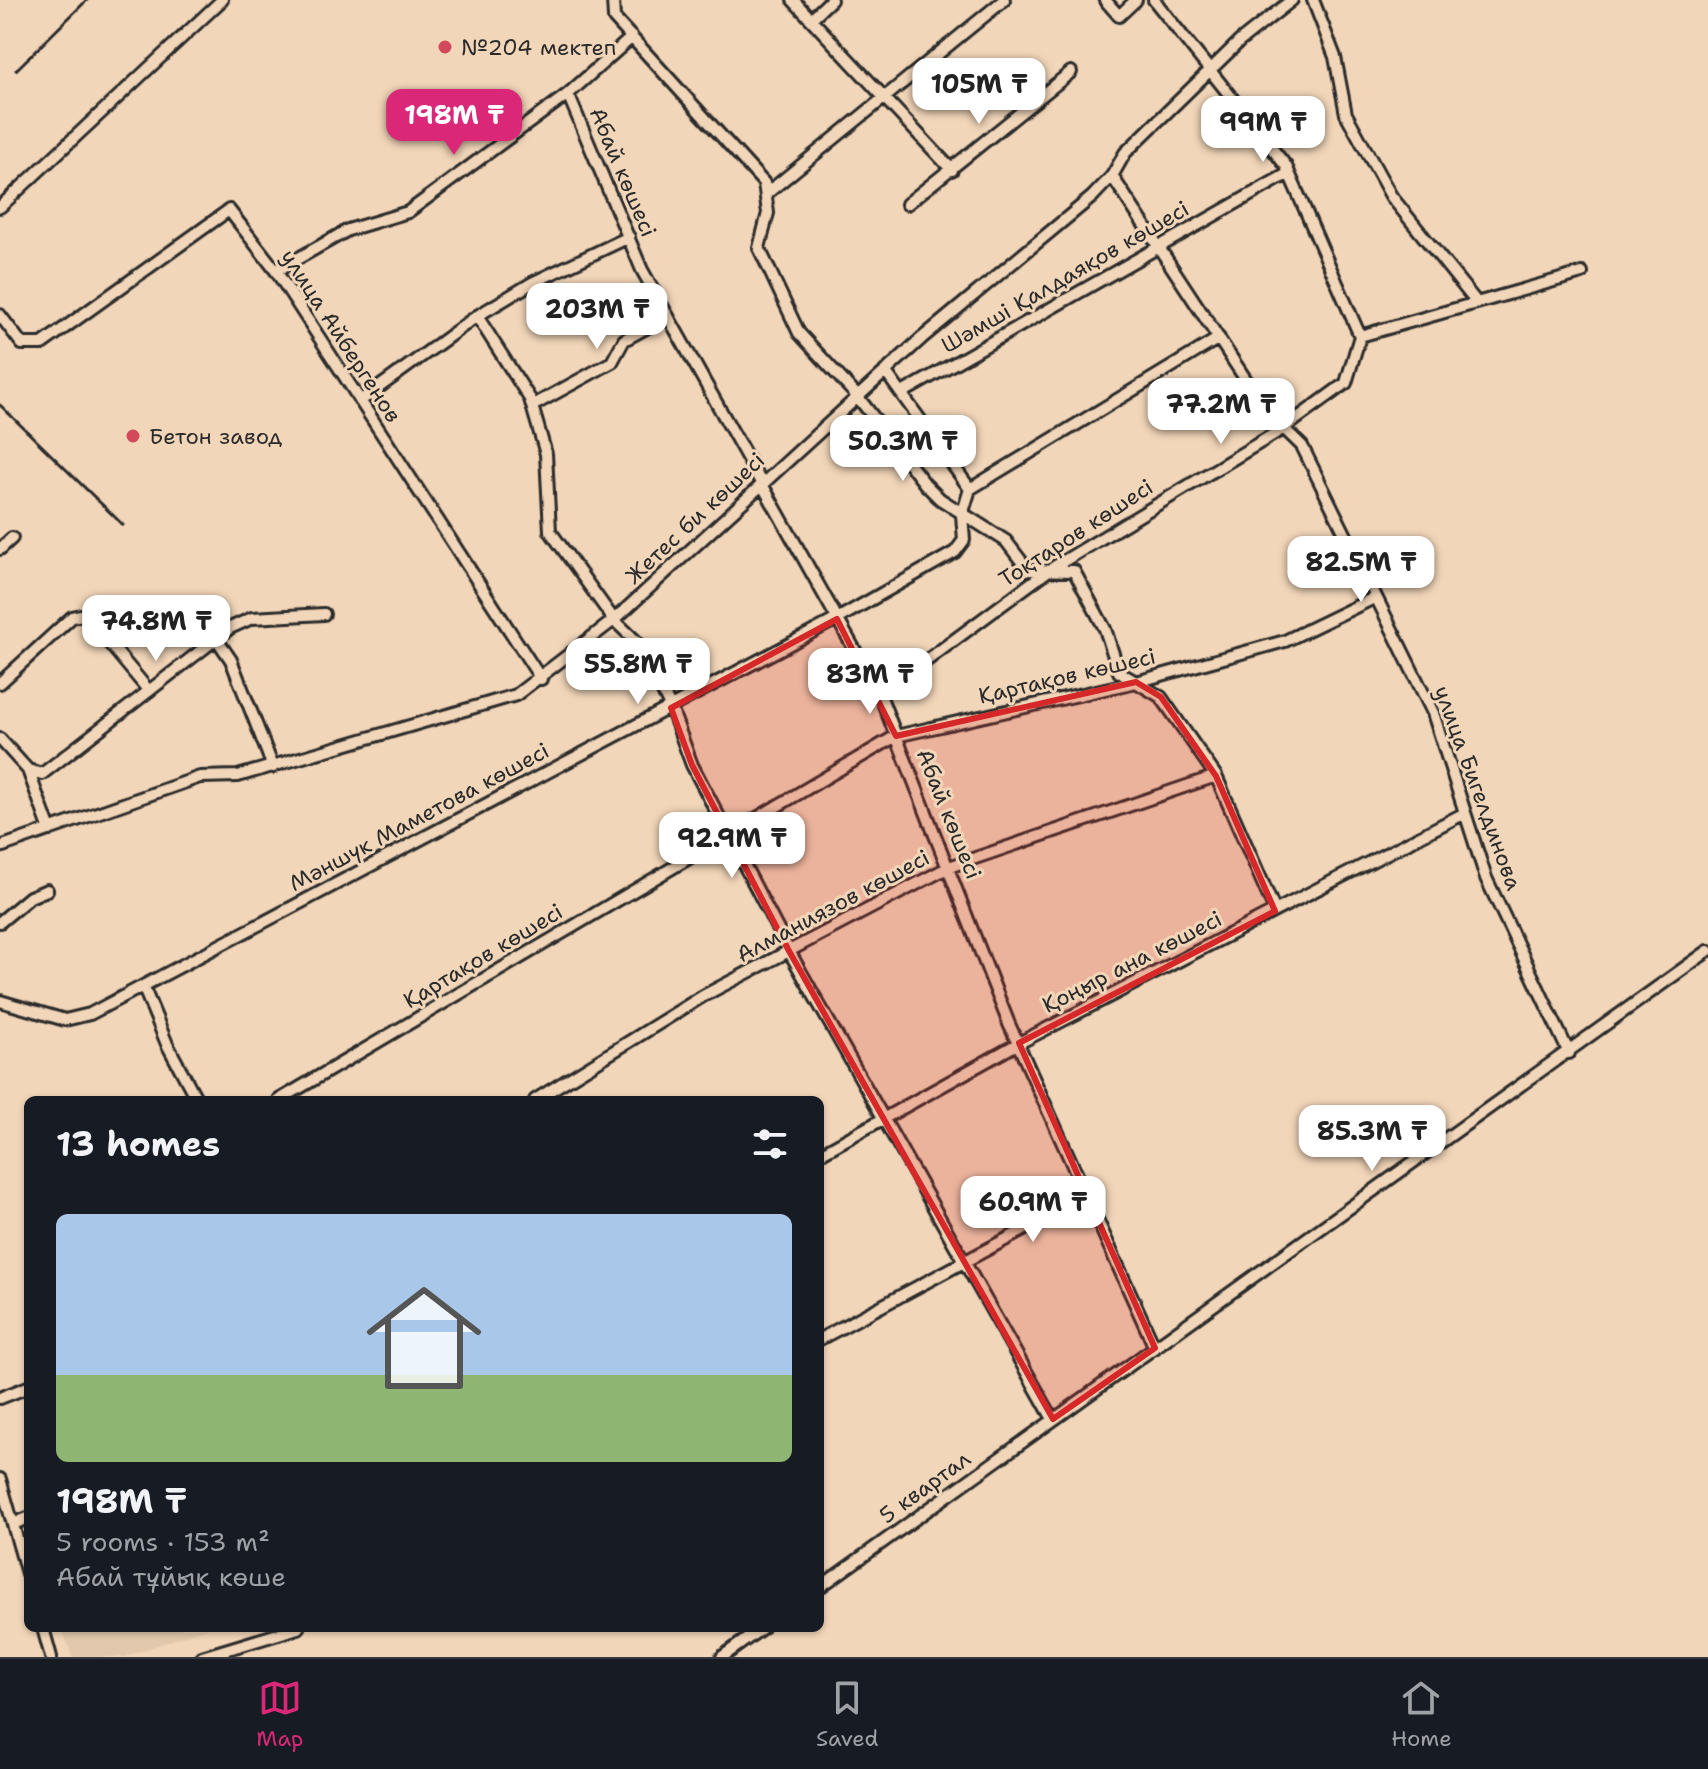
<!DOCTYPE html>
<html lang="en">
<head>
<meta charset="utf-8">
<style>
	:root { --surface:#171b24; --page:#20242c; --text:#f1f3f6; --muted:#9ea1a6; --line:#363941; --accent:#db2777 }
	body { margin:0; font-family:"Shantell Sans",sans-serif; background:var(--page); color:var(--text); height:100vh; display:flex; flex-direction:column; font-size:30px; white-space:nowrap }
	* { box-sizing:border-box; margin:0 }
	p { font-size:26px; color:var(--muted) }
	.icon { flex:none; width:44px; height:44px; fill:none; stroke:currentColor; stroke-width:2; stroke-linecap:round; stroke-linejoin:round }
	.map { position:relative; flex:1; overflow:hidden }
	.details { position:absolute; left:24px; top:1096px; width:800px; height:536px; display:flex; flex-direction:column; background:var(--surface); border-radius:12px; box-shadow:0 2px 6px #0004 }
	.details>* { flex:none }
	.price { position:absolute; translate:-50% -68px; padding:0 18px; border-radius:16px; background:#fff; color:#222; font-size:26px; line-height:52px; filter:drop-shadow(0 2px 4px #0008) }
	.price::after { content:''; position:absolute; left:50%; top:48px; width:24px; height:18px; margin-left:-12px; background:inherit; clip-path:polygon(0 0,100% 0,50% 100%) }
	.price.selected { background:var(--accent); color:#fff }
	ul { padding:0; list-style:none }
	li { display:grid; align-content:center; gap:16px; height:424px; padding:0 32px }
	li+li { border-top:2px solid var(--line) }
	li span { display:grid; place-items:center; height:248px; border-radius:12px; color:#555 }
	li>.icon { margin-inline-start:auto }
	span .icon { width:144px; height:144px; fill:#fffc; stroke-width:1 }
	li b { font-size:34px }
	h2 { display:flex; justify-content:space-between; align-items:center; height:96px; padding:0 32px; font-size:34px }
	.menu { display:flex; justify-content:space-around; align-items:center; height:112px; border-top:2px solid var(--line); background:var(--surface); font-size:22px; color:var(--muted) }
	.menu a { display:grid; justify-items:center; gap:4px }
	.menu .selected { color:var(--accent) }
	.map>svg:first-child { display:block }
	.built { fill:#e2c8ad }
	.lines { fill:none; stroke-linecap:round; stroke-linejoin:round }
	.street-casing { stroke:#2b2b2b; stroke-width:16 }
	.street { stroke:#f2d6b9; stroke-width:10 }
	.rail { stroke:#2b2b2b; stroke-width:3 }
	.marked { fill:#d62828; fill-opacity:0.2; stroke:#d62828; stroke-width:6; stroke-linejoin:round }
	.poi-dot { fill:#d1495b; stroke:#f2d6b9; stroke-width:3 }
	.labels { text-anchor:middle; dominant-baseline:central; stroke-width:6; stroke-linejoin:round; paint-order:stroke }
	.poi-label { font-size:22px; fill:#2b2b2b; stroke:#f2d6b9; text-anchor:start }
	.street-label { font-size:22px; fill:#2b2b2b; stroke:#f2d6b9 }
</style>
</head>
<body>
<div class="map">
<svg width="1708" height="1657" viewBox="0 0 1708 1657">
	<rect width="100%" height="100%" fill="#f2d6b9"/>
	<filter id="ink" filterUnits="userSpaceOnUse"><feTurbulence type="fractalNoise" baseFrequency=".0125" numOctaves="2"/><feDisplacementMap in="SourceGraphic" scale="16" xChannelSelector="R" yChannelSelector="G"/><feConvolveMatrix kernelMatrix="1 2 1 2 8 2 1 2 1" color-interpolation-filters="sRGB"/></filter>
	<g filter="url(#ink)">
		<!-- built -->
		<path class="built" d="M62 1628H207L124 1657H72Z"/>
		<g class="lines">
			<defs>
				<path id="street" d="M613 0 614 18 764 183 768 213 759 248 799 333 857 396 925 484 940 499 1006 541 1028 570 1074 571 1105 629 1119 672 1161 697 1216 776 1275 911
					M793 0 952 170
					M1105 0 1119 16 1136 0
					M1154 0 1286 166 1360 336
					M1313 0 1335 57 1346 114 1391 196 1477 303
					M811 19 831 0
					M568 94 642 270 880 695 1009 1024 1155 1348
					M1112 176 1267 412 1302 446 1433 713 1486 878 1569 1053
					M766 194 1004 0
					M907 204 1071 72
					M0 207 222 0
					M276 271 348 230 408 212 568 94 632 37
					M0 315 22 344H42L229 210 276 271 541 679
					M477 316 530 399 546 454 550 531 614 620 638 643 671 708 692 765 789 951 1053 1419
					M885 371 970 489
					M902 393 1289 173
					M360 401 477 316 532 283 629 237
					M532 406 612 362 624 340 668 316
					M0 549 12 538
					M216 638 231 660 273 767
					M0 683 72 617 81 615 90 620 149 691
					M880 695 1049 570 1284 428 1346 383 1360 336 1582 273
					M0 739 28 770 42 774 230 628 252 618 324 614
					M28 770 50 830
					M0 847 200 777 238 776 516 695 614 620 922 338 1092 197 1112 176 1125 153 1240 41 1292 0
					M0 922 30 897 47 890
					M143 986 167 1044 197 1100
					M0 1001 65 1020 90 1014 837 619 955 552 964 540 962 515 970 489 1219 338
					M279 1100 896 736 1136 682 1285 641 1376 597
					M535 1100 703 996 949 867 1216 776
					M820 1154 1019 1043 1465 813
					M820 1339 1087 1196
					M0 1398 28 1387
					M0 1479 28 1577
					M13 1524 28 1518
					M820 1587 1708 951
					M43 1628 51 1657
					M202 1657 298 1628
					M722 1657 762 1628"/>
			</defs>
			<!-- street casing -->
			<use href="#street" class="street-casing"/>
			<!-- street -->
			<use href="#street" class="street"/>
			<!-- rail -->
			<path class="rail" d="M16 70 87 0
				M0 405 123 525"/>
		</g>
	</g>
	<!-- marked area -->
	<path class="marked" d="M837 619 896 736 1136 682 1161 697 1216 776 1275 911 1019 1043 1155 1348 1053 1419 789 951 692 765 671 708Z"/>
	<!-- markers -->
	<g class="poi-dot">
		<circle cx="445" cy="47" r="8"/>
		<circle cx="133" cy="436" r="8"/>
	</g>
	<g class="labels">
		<!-- poi labels -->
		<g class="poi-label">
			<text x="461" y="47">№204 мектеп</text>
			<text x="149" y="436">Бетон завод</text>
		</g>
		<!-- street labels -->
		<g class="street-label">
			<text transform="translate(623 172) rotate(67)">Абай көшесі</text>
			<text transform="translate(1065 277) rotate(-30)">Шәмші Қалдаяқов көшесі</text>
			<text transform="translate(341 336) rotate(57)">улица Айбергенов</text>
			<text transform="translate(695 518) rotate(-43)">Жетес би көшесі</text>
			<text transform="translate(1076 533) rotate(-33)">Тоқтаров көшесі</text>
			<text transform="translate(1067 676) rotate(-13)">Қартақов көшесі</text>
			<text transform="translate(1478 788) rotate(70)">улица Бигелдинова</text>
			<text transform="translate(949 814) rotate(68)">Абай көшесі</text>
			<text transform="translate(419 817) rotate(-28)">Мәншүк Маметова көшесі</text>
			<text transform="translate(833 906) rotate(-28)">Алманиязов көшесі</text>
			<text transform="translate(483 956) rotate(-31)">Қартақов көшесі</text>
			<text transform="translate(1132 962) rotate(-27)">Қоңыр ана көшесі</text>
			<text transform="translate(925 1487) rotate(-36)">5 квартал</text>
		</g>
	</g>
</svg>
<b class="price" style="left:979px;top:126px">105M ₸</b>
<b class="price selected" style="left:454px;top:157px">198M ₸</b>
<b class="price" style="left:1263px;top:164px">99M ₸</b>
<b class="price" style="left:597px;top:351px">203M ₸</b>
<b class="price" style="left:1221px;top:446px">77.2M ₸</b>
<b class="price" style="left:903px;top:483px">50.3M ₸</b>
<b class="price" style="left:1361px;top:604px">82.5M ₸</b>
<b class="price" style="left:156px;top:663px">74.8M ₸</b>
<b class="price" style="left:638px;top:706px">55.8M ₸</b>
<b class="price" style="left:870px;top:716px">83M ₸</b>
<b class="price" style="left:732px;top:880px">92.9M ₸</b>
<b class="price" style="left:1372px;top:1173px">85.3M ₸</b>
<b class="price" style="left:1033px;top:1244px">60.9M ₸</b>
<section class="details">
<h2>13 homes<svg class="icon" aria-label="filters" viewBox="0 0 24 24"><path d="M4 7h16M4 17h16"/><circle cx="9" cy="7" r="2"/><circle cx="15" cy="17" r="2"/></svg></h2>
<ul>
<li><span style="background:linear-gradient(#a9c7e8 65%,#8fb573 0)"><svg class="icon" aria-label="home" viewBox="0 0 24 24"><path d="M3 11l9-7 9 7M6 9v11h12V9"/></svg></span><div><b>198M ₸</b><p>5 rooms · 153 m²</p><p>Абай тұйық көше</p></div></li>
</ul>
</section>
</div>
<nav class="menu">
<a class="selected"><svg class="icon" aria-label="map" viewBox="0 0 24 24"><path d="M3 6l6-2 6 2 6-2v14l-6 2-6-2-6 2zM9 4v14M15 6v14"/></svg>Map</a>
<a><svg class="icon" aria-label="saved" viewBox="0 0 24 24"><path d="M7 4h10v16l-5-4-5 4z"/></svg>Saved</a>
<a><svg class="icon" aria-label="home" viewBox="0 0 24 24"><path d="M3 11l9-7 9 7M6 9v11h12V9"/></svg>Home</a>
</nav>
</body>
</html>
